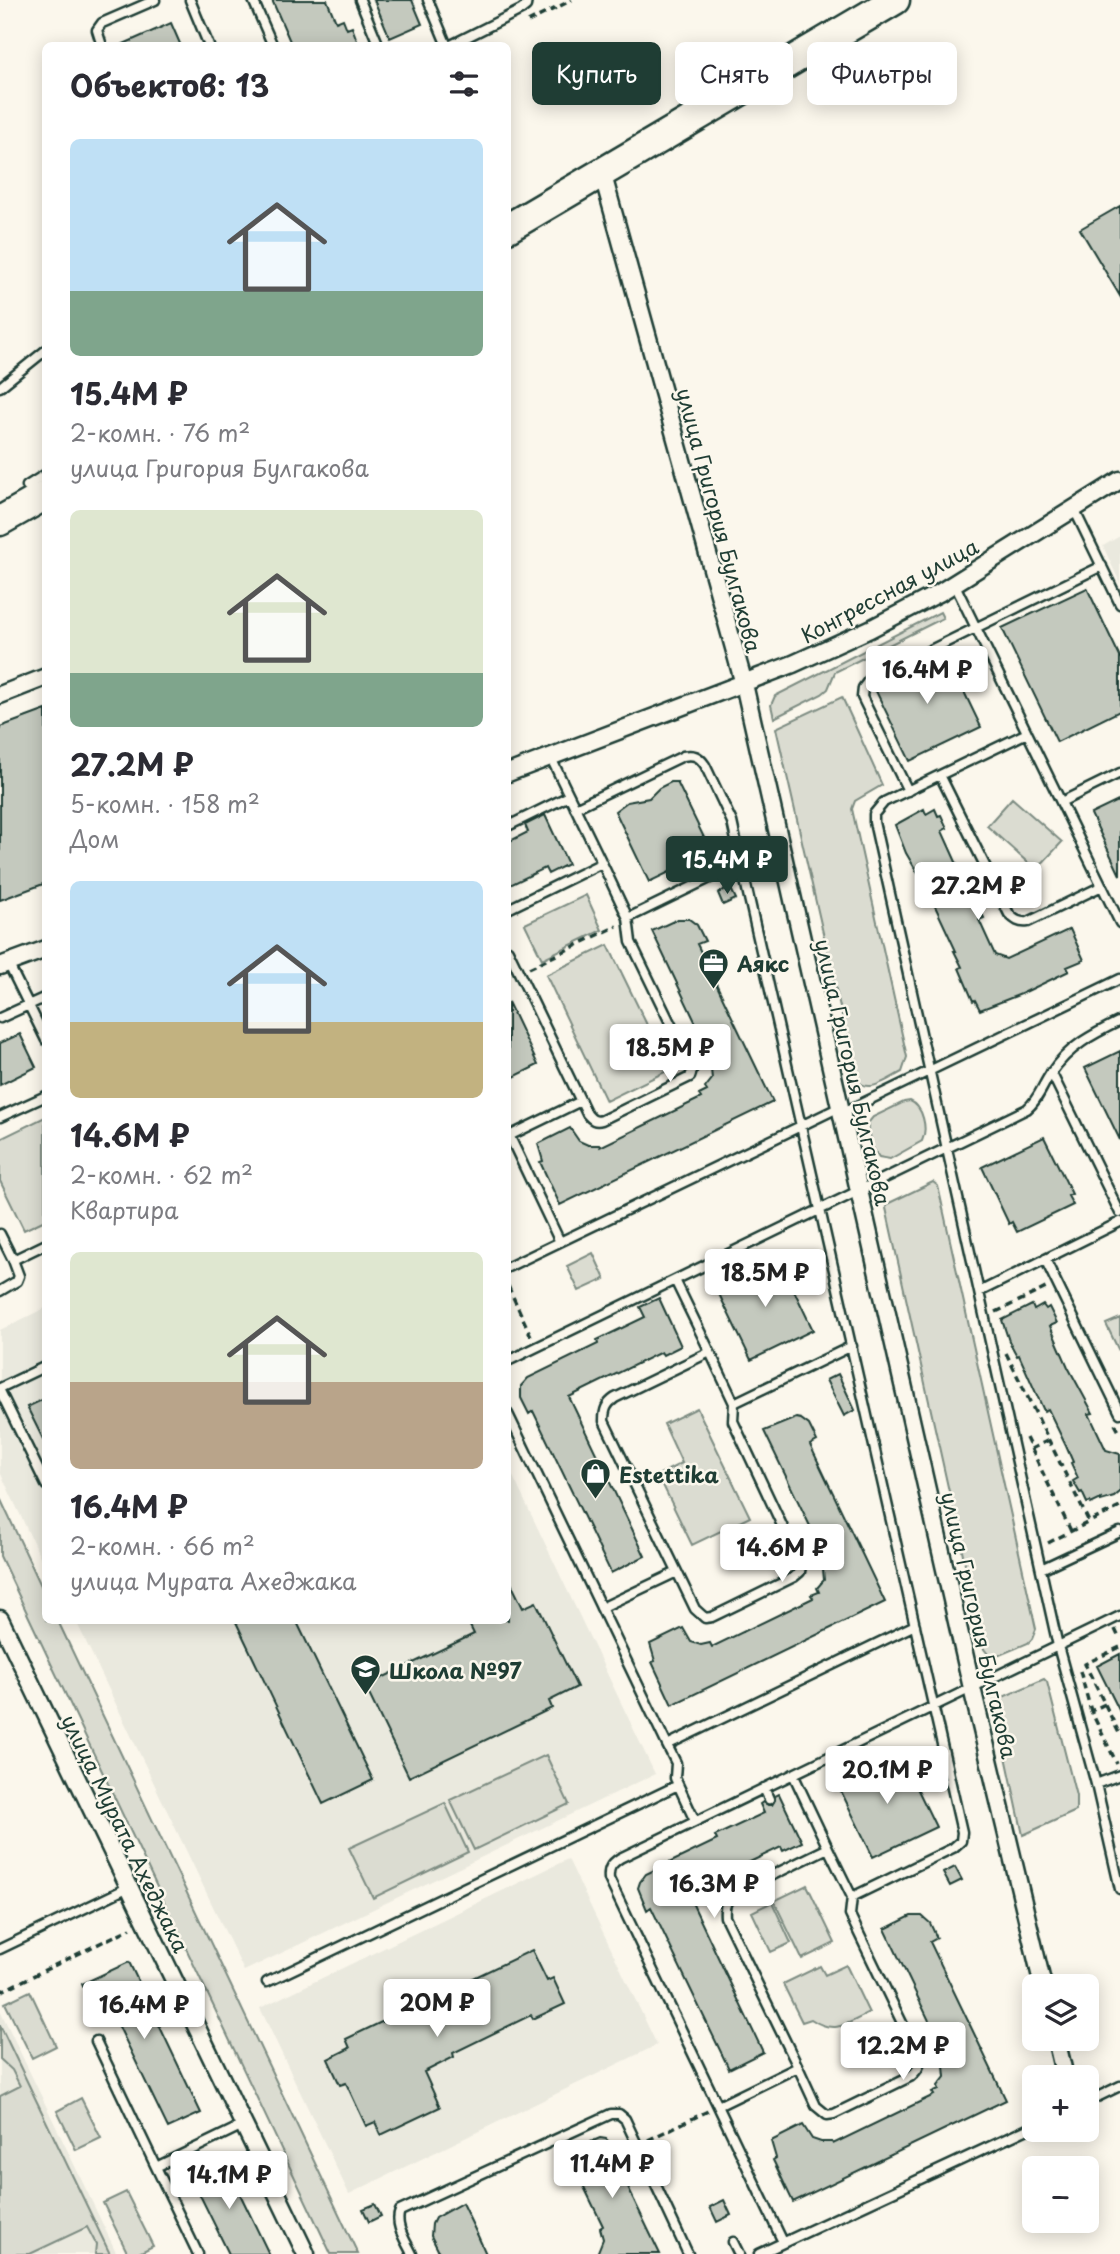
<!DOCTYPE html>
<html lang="ru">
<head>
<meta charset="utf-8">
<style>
	:root { --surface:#fff; --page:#f7f7f7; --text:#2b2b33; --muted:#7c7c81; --accent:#1f3d34 }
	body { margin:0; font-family:"Playpen Sans",sans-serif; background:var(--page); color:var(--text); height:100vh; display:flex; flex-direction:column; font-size:26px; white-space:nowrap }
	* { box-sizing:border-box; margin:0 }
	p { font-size:23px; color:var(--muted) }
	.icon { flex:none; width:38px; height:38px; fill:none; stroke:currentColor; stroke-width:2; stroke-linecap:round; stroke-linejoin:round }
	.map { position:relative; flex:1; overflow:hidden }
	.details { position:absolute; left:42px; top:42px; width:469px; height:1582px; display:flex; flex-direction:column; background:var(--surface); border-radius:10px; box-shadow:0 4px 18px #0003 }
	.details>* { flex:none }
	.top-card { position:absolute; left:532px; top:42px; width:483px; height:63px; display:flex; gap:14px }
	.controls { position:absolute; left:1022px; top:1974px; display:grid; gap:14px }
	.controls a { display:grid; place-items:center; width:77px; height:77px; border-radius:10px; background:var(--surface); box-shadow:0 4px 18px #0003; font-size:35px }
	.price { position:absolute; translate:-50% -60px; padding:0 16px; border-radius:7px; background:#fff; color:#222; font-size:23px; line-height:46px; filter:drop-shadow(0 2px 4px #0008) }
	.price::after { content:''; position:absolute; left:50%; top:42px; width:21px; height:16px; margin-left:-10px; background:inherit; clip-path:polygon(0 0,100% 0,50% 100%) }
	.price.selected { background:var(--accent); color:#fff }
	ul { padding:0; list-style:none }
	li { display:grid; align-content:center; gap:14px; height:371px; padding:0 28px }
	li span { display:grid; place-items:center; height:217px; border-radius:10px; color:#555 }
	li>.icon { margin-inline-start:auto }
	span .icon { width:126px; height:126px; fill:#fffc; stroke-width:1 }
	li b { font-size:30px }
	h2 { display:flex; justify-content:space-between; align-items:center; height:84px; padding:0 28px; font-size:30px }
	.pill { padding:0 24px; border-radius:10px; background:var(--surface); box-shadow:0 4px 18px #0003; font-size:24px; line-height:63px }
	.pill.selected { background:var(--accent); color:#fff }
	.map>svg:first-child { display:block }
	.built { fill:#eae9de }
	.green { fill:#dbdcd1; stroke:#7d8c82; stroke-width:2 }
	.building { fill:#c4c9be; stroke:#1f3d34; stroke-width:2 }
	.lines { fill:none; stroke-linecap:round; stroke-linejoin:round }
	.lane-casing { stroke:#1f3d34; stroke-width:13 }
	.street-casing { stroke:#1f3d34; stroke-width:21 }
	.highway-casing { stroke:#1f3d34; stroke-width:33 }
	.path { stroke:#1f3d34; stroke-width:3.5; stroke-dasharray:7 5; stroke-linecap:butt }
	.lane { stroke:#fbf7ec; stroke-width:8 }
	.street { stroke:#fbf7ec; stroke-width:16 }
	.highway { stroke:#fbf7ec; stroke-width:28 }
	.labels { text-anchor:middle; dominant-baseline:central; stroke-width:5; stroke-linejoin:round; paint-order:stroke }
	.street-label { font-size:21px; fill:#1f3d34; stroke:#fbf7ec }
	.poi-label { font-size:21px; font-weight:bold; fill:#1f3d34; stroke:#fbf7ec; text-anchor:start }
</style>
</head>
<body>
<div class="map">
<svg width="1120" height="2254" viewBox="0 0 1120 2254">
	<rect width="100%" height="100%" fill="#fbf7ec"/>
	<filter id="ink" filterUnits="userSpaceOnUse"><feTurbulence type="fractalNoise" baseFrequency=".0143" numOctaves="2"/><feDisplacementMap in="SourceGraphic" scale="14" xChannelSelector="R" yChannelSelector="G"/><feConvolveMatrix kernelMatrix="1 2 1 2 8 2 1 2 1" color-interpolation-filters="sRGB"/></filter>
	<g filter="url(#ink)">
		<!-- built -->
		<path class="built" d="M1120 536V583L1103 546Z
			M45 1308 46 1559 42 1561 0 1472V1330Z
			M508 1466 655 1774 244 1971 76 1621 508 1620Z
			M568 1859 657 2045 349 2194 260 2008Z
			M0 2012H1L117 2254H0Z"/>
		<!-- green -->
		<path class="green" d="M940 612 943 618 835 672 828 689 822 694 774 718 771 705 775 696Z
			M842 697 882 785 855 801 852 809 907 1057 902 1072C888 1079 870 1094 857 1081L776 728Z
			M1012 798 1062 842 1036 870 987 826Z
			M586 895 602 930 542 959 525 924Z
			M608 945 669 1070 606 1101 546 975Z
			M910 1101C923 1106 928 1129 922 1141L890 1159 879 1157 872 1147 868 1123 873 1117 904 1102Z
			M45 1117V1220L24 1230 0 1181V1139Z
			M933 1182 938 1186 1036 1629 1032 1639 1028 1643 995 1657 988 1654 984 1649 886 1208 887 1204Z
			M593 1253 605 1279 579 1291 567 1266Z
			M1120 1318V1353L1106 1324Z
			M697 1408 750 1517 692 1545 658 1475 682 1463 664 1424Z
			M0 1498 45 1594 46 1620 58 1621 358 2254H331L0 1556Z
			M1044 1679 1047 1682 1076 1796V1811L1023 1835 994 1701Z
			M546 1755 569 1804 474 1850 450 1800Z
			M445 1803 468 1852 373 1898 349 1848Z
			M807 1885 835 1943 802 1959 774 1901Z
			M772 1902 791 1943 771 1952 752 1912Z
			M846 1965 869 2013C847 2024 834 2035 811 2019L802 2022 783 1984 820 1966 825 1975Z
			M30 1991 56 2046 32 2058 5 2003Z
			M0 2025 110 2254H95L96 2244 87 2227 30 2254H0V2096L20 2086 12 2070 0 2059Z
			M81 2098 101 2138 76 2150 57 2111Z
			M126 2192 153 2246 137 2254H128L103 2203Z"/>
		<!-- building -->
		<path class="building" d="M272 0H327L336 22 343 19 347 29 352 27 359 46H292Z
			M374 0H412L422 24 390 38Z
			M171 23 181 46H119Z
			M1120 206V296L1080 229Z
			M1087 588 1120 657V711L1057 742 1002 628Z
			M944 650 981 727 910 761 873 685Z
			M46 710V883L0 900V727Z
			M671 782H677L711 852 649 882 615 811 627 802 649 798 659 788Z
			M1120 800V875L1091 814Z
			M924 809 926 814 935 809 938 816 941 815 947 828 942 831 961 873 958 874 969 898 974 896 984 918 979 920 995 955 1006 959 1070 929 1084 960 1067 967 1069 971 1021 994 980 1010 975 1000 973 1001 959 968 962 967 954 951H956L927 889 906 853 895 825Z
			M545 815 568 864 548 874 545 868 508 886V842L528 832 525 825Z
			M730 887 736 899 723 905 718 893Z
			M678 919H689L697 925 705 941 697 944 773 1102 560 1205 540 1162 543 1161 538 1144 570 1128 579 1141 588 1145H599L600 1147 701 1098 699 1095 707 1091 705 1088 712 1079 711 1069 714 1067 709 1056 711 1055 652 931Z
			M508 1002 538 1065 508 1080Z
			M20 1034 36 1067 0 1085V1043Z
			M1120 1051V1140L1085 1068Z
			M1044 1137 1072 1194 1068 1196 1073 1205 1017 1232 1012 1222 1009 1224 982 1167Z
			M779 1259 813 1330 751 1360 717 1290 729 1280 751 1275 766 1262Z
			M659 1298 681 1346 663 1355 661 1352 569 1397 645 1556 611 1573 533 1411 529 1414 521 1398V1386L528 1378 598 1344 597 1340 645 1317 640 1307Z
			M1032 1305 1034 1310 1043 1305 1046 1309 1049 1307 1057 1323 1050 1326 1068 1367 1093 1413 1089 1414 1106 1450 1120 1454V1492L1114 1497 1101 1501V1499L1091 1504 1090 1502 1087 1503 1082 1492 1080 1493 1073 1481 1078 1478 1071 1463 1073 1462 1066 1446 1048 1409 1044 1411 1019 1355 1017 1356 1009 1341 1002 1320Z
			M838 1374 855 1410 844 1416 826 1380Z
			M46 1398V1445L27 1407Z
			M796 1418 801 1419 809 1425 817 1441 810 1445 885 1602 672 1705 652 1662 655 1661 650 1644 683 1628 691 1642 701 1645 710 1643 712 1647 813 1598 811 1595 819 1592 817 1588 824 1580 823 1569 826 1567 821 1556 824 1555 764 1431Z
			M508 1577 523 1608 536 1602 577 1687 549 1701 552 1708 409 1777 365 1686 474 1634 467 1620H508Z
			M235 1620H296L373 1780 323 1804Z
			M1120 1654V1712L1097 1666Z
			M902 1757 936 1827 873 1857 839 1787 851 1777 873 1773 888 1760Z
			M779 1794 802 1842 783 1851 781 1847 687 1892 763 2052 729 2069 651 1907 647 1910 638 1888 640 1882 646 1874 717 1840 715 1836 764 1813 760 1804 763 1802 768 1805H772L775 1800V1796Z
			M955 1867 962 1880 950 1886 943 1873Z
			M911 1916H922L930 1923 937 1938 930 1942 1006 2100 793 2202 773 2160 776 2158 771 2141 803 2125 812 2139 821 2142H832L833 2144 934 2095 932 2092 939 2089 938 2086 945 2077 944 2066 947 2065 942 2054 944 2052 885 1929Z
			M532 1950 547 1981 553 1978 565 2004 533 2019 531 2015 453 2053 454 2057 424 2072 440 2107 381 2135 375 2122 366 2126 346 2083 340 2085 328 2059 350 2048 346 2039Z
			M129 1962 201 2113 168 2128 109 2006 94 2013 82 1984Z
			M600 2138 606 2139 614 2147 622 2163 617 2165 660 2254H597L603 2239 600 2228 603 2226 567 2152Z
			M224 2161 269 2254H229L191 2177Z
			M724 2200 731 2215 717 2222 710 2207Z
			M462 2203 478 2236 486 2254H440L431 2236 432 2224 435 2218Z
			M375 2204 381 2216 369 2222 363 2209Z"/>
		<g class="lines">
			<defs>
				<path id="lane" d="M190 0 209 46
					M253 0 273 46
					M360 0 379 46
					M428 0 447 46
					M102 46 97 30 102 23 155 0
					M449 46 521 10 526 6 527 0
					M0 387 46 350
					M27 486 46 474
					M1074 509 1120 604
					M957 589 1120 923
					M550 756 602 863
					M940 775 1009 914C1015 920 1019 923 1028 922L1102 886
					M908 791 862 697 863 688 869 680 1102 566
					M1061 802 1120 773
					M575 808 683 756C694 754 699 756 705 765L732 822 741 863 628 918
					M508 826 569 796
					M741 863 962 1832 961 1841 953 1848 852 1897 828 1848
					M508 909 602 863 628 918 631 942 691 1066 692 1071 690 1077 602 1120C595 1122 592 1120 587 1114L508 950
					M8 963 46 1040
					M0 1018 46 997
					M1051 1072 1120 1213
					M842 1113 1120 979
					M0 1117 46 1096
					M508 1133 560 1242
					M509 1136 581 1101
					M0 1234 13 1260
					M1045 1259 1120 1413
					M508 1267 840 1107
					M675 1280 710 1352
					M0 1291 17 1281 19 1276 13 1260 46 1244
					M979 1292 1120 1222
					M508 1361 1027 1109C1039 1099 1042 1086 1051 1073 1068 1047 1093 1034 1120 1021
					M0 1388 46 1366
					M0 1391 46 1485
					M734 1403 710 1352 615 1398C606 1404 604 1410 604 1421L695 1609 705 1618 712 1617 794 1577 800 1572 801 1566 733 1421 734 1403 852 1346
					M508 1414 667 1745 915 1625
					M1041 1569 1120 1532
					M601 1608 677 1572
					M1120 1616 1058 1646 1096 1784 1120 1775
					M667 1745 676 1763 675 1778 695 1821
					M793 1774 828 1848 736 1893C726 1900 724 1905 725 1917L798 2067 718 2106 609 1879C608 1868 611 1864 620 1858L1058 1646 874 822V814L884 802 1027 733
					M1096 1784 1120 1889
					M764 1788 769 1799
					M0 1949 129 1887
					M267 1982 678 1785
					M96 2041 156 2167 243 2125
					M798 2067 816 2106 827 2115 834 2114 910 2077C918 2070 921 2066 918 2056L850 1915 852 1897
					M1087 2102 1120 2086
					M718 2106 783 2242
					M156 2167 198 2254
					M733 2242 739 2254
					M412 2254C406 2241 394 2225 400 2211L611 2114H619L625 2119 688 2254
					M759 2254 1034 2126"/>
				<path id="street" d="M602 172 744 684 972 1688 1043 1986
					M0 695 46 677
					M508 773 793 664 870 629 939 593 1120 480
					M0 966 46 949
					M0 1619 306 2254
					M1056 2039 1065 2077"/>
				<path id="highway" d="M508 228 895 0
					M0 521 46 495"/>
			</defs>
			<!-- lane casing -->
			<use href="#lane" class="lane-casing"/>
			<!-- street casing -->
			<use href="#street" class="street-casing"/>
			<!-- highway casing -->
			<use href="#highway" class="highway-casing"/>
			<!-- path -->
			<path class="path" d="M528 22 572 0
				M529 968 617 926
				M508 1286 531 1336
				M996 1312 1046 1288
				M1006 1353 1089 1522 1120 1507
				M1115 1424 1120 1433
				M1026 1438 1071 1531
				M1031 1449 1049 1440
				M1048 1543 1089 1522
				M1115 1629 1120 1640
				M1120 1647 1085 1664 1120 1735
				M1080 1671 1091 1711
				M1105 1704 1091 1711 1117 1764
				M0 1992 131 1928
				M648 2140 708 2111"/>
			<!-- lane -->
			<use href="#lane" class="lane"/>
			<!-- street -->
			<use href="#street" class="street"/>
			<!-- highway -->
			<use href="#highway" class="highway"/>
		</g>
	</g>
	<!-- icons -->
	<defs>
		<symbol id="office-pin" viewBox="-11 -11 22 30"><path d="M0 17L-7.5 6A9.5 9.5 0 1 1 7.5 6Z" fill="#1f3d34" stroke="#fbf7ec"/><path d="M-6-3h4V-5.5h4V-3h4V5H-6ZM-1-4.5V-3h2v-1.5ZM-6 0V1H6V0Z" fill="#fff"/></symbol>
		<symbol id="shop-pin" viewBox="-11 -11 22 30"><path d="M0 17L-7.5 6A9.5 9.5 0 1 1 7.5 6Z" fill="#1f3d34" stroke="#fbf7ec"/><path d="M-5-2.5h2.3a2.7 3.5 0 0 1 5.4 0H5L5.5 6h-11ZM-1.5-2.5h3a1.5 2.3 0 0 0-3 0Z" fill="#fff"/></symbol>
		<symbol id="school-pin" viewBox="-11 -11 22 30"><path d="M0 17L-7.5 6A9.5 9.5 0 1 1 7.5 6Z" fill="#1f3d34" stroke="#fbf7ec"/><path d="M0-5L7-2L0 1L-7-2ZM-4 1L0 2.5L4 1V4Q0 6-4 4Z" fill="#fff"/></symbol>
	</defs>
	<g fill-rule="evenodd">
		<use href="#office-pin" x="696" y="946" width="35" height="47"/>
		<use href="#shop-pin" x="578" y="1456" width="35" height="47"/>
		<use href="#school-pin" x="348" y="1652" width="35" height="47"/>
	</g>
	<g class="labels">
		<!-- street labels -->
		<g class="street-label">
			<text transform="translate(720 520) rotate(75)">улица Григория Булгакова</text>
			<text transform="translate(889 590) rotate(-28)">Конгрессная улица</text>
			<text transform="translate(854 1072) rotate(77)">улица Григория Булгакова</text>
			<text transform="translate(980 1625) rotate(77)">улица Григория Булгакова</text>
			<text transform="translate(126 1833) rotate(64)">улица Мурата Ахеджака</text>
		</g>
		<!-- poi labels -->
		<g class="poi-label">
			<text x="737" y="963">Аякс</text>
			<text x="619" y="1474">Estettika</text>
			<text x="389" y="1670">Школа №97</text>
		</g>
	</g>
</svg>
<div class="controls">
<a><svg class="icon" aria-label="layers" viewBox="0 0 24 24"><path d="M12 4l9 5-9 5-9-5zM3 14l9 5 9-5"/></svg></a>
<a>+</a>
<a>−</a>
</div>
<b class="price" style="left:927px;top:706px">16.4M ₽</b>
<b class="price selected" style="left:727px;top:896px">15.4M ₽</b>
<b class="price" style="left:978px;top:922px">27.2M ₽</b>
<b class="price" style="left:670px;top:1084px">18.5M ₽</b>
<b class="price" style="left:765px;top:1309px">18.5M ₽</b>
<b class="price" style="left:782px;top:1584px">14.6M ₽</b>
<b class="price" style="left:887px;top:1806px">20.1M ₽</b>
<b class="price" style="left:714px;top:1920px">16.3M ₽</b>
<b class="price" style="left:437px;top:2039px">20M ₽</b>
<b class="price" style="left:144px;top:2041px">16.4M ₽</b>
<b class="price" style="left:903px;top:2082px">12.2M ₽</b>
<b class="price" style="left:612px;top:2200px">11.4M ₽</b>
<b class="price" style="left:229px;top:2211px">14.1M ₽</b>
<div class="top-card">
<a class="pill selected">Купить</a>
<a class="pill">Снять</a>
<a class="pill">Фильтры</a>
</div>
<section class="details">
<h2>Объектов: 13<svg class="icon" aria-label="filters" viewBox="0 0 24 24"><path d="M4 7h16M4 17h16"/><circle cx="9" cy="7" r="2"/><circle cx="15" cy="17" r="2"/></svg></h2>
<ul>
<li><span style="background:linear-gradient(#bfe0f5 70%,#7fa58c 0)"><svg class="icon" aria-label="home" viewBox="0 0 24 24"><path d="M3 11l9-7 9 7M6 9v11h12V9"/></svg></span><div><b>15.4M ₽</b><p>2-комн. · 76 m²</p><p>улица Григория Булгакова</p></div></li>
<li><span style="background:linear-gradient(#dfe7d0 75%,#7fa58c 0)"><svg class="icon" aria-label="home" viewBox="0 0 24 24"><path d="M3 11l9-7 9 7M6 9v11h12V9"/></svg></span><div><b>27.2M ₽</b><p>5-комн. · 158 m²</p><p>Дом</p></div></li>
<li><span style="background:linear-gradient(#bfe0f5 65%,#c2b280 0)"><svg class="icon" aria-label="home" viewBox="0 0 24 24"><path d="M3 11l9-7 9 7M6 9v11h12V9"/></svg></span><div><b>14.6M ₽</b><p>2-комн. · 62 m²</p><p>Квартира</p></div></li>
<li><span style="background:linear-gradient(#dfe7d0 60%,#b9a48a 0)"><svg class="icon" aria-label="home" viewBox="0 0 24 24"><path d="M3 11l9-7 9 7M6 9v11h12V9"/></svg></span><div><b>16.4M ₽</b><p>2-комн. · 66 m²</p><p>улица Мурата Ахеджака</p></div></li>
</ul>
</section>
</div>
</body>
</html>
